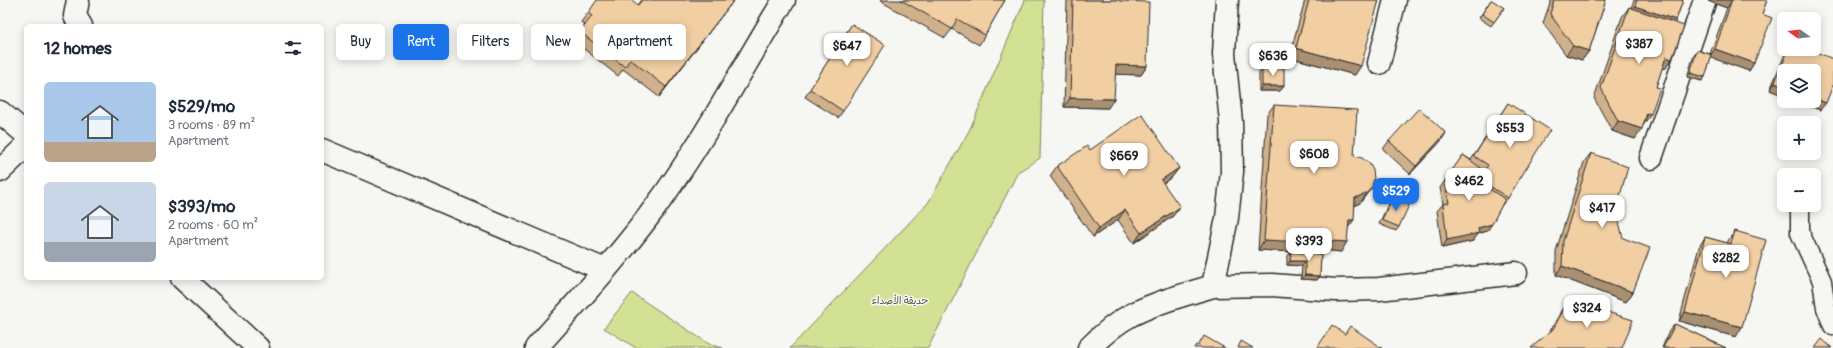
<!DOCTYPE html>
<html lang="en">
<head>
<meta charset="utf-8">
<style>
	:root { --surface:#fff; --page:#f2f2f3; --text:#1f2937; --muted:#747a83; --accent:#1a73e8 }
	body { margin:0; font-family:Pangolin,"Playpen Sans Arabic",sans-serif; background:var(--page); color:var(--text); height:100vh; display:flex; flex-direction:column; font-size:15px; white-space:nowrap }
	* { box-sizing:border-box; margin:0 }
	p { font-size:13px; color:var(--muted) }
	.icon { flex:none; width:22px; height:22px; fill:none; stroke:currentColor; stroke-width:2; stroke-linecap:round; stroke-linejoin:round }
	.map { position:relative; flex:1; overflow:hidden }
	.drawer { position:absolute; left:24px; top:24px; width:300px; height:256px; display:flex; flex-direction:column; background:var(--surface); border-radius:6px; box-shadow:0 2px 10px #0003 }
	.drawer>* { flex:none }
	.guide { position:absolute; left:336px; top:24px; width:380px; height:36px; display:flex; gap:8px }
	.needle { width:26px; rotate:285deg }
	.controls { position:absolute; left:1777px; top:12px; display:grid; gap:8px }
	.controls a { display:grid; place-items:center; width:44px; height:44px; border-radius:6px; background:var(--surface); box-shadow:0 2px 10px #0003; font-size:20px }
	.price { position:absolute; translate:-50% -34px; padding:0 9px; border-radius:8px; background:#fff; color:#222; font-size:13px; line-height:26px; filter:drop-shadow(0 1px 2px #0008) }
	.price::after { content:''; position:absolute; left:50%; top:24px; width:12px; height:9px; margin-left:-6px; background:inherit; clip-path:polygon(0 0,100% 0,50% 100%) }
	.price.on { background:var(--accent); color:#fff }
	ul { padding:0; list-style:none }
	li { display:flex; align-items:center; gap:12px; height:100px; padding:0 20px }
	li span { display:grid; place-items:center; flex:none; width:112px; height:80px; border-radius:6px; color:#555 }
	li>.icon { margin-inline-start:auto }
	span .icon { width:48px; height:48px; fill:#fffc; stroke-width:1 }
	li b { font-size:17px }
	h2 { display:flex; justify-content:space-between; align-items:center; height:48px; padding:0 20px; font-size:17px }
	.tag { padding:0 14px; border-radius:6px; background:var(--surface); box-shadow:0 2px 10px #0003; font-size:14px; line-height:36px }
	.tag.on { background:var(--accent); color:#fff }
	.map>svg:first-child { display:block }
	.green { fill:#d2e194; stroke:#7e8660 }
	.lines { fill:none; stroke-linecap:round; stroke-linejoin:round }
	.lane-casing { stroke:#2b2b2b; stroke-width:21 }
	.street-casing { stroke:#2b2b2b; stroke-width:25 }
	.lane { stroke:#f6f6f2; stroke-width:18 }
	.street { stroke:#f6f6f2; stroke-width:22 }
	.wall { fill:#d0b18c; stroke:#2b2b2b; fill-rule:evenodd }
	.shaded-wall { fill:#a99072; stroke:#2b2b2b }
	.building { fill:#f2cea3; stroke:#2b2b2b }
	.labels { text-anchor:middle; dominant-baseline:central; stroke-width:3; stroke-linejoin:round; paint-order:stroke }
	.park-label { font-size:10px; fill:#555845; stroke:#f6f6f2 }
</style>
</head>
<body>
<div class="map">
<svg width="1833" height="348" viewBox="0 0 1833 348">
	<rect width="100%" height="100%" fill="#f6f6f2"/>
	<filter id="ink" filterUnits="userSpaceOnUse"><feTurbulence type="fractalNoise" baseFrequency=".025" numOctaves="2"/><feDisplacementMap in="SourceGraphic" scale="8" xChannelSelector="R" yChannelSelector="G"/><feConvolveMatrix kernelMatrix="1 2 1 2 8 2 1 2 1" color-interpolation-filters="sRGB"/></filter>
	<g filter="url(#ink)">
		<!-- green -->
		<path class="green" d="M1025 0H1044L1040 158 1018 172 928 348H790L928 203 970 129Z
			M632 293 709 344 723 348H636L604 328Z"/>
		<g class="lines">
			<defs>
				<path id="lane" d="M1800 205V233L1822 281 1826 308 1833 326"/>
				<path id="street" d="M78 0 75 16 81 26
					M1379 63 1395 0
					M0 112 26 134
					M322 150 605 270
					M1651 158 1705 0
					M0 171 26 146
					M182 278 258 348
					M1213 286 1272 285 1336 290 1379 289 1516 273
					M536 348C576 303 618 258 654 209 703 143 741 70 784 0
					M1089 348C1101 336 1116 323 1131 315 1157 302 1186 294 1213 286L1227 218 1232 172 1231 122 1224 54 1227 0"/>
			</defs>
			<!-- lane casing -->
			<use href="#lane" class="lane-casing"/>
			<!-- street casing -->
			<use href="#street" class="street-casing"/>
			<!-- lane -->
			<use href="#lane" class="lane"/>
			<!-- street -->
			<use href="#street" class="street"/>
		</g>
		<!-- wall -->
		<path class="wall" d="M642 0H734L659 97 623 69 618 76 574 41 585 26 581 22 588 13 638 5Z
			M881 0H1005L985 35 979 45 952 29 945 38 880 1Z
			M1067 0H1120L1147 66 1141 75 1115 74 1108 108 1064 107Z
			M1305 0H1379L1355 75 1289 57Z
			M1491 0 1504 8 1491 26 1479 18Z
			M1551 0H1606L1589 51 1582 60 1566 55 1543 23Z
			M1634 0H1683L1676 20 1674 23 1672 59 1665 69 1662 68 1644 124 1635 139 1612 131 1594 98 1622 17 1629 7 1631 8Z
			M1709 0H1767L1762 14 1754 63 1749 71 1711 57 1705 77 1702 81 1687 77 1694 55 1697 50 1710 54 1727 8 1708 1Z
			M852 24 843 111 838 118 805 97Z
			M1787 49H1809L1820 110 1770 90Z
			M1262 69 1284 86 1280 91H1259V73Z
			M1508 103V198L1502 205 1487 231 1478 234 1473 241 1442 248 1437 211 1443 204 1440 188 1463 155 1471 160ZM1480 171 1482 172 1477 181 1475 180Z
			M1274 105 1354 156 1372 187 1360 203 1355 205 1341 252 1315 249 1312 253 1258 250 1267 114Z
			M1389 141H1441L1410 174 1383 149Z
			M1090 150 1179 168 1172 177 1163 183 1173 216 1134 243 1118 220 1093 237 1050 176 1057 166Z
			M1591 153 1616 210 1633 292 1626 302 1556 275V251L1584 162Z
			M1393 196 1399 227 1396 231 1379 224 1390 200Z
			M1735 231 1736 337 1679 321 1699 247 1705 237 1727 243 1728 241Z
			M1291 252 1321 254 1320 276 1317 280 1301 279 1302 266 1287 265V257Z
			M1569 300 1622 348 1550 331 1562 309Z
			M1675 324 1726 348H1662L1669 331Z"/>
		<!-- shaded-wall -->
		<path class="shaded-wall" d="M734 0 659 97 666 87Z
			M1709 0H1732L1727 8 1708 1Z
			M1635 6 1676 20 1671 28 1629 13Z
			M1573 46 1589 51 1582 60 1566 55Z
			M1296 48 1361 66 1355 75 1289 57Z
			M1715 49 1754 63 1749 71 1709 57Z
			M1666 57 1672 59 1665 69 1659 67Z
			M1116 65 1147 66 1141 75 1109 74Z
			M1690 73 1705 77 1702 81 1687 77Z
			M1775 82 1784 86V96L1770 90Z
			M1262 86H1284L1280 91H1259Z
			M1070 98 1114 99 1108 108 1064 107Z
			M1814 98 1826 103 1820 110 1797 101H1814Z
			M1647 113 1651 114 1644 124Z
			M1618 121 1642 129 1635 139 1612 131Z
			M1446 133 1441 141 1410 174 1416 166Z
			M1179 168 1172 177 1154 190 1161 180Z
			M1372 187 1360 203 1349 208 1355 198Z
			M1180 207 1173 216 1134 243 1141 233Z
			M1125 210 1118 220 1093 237 1099 228Z
			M1349 220H1354L1347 229Z
			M1492 224 1487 231 1478 234 1473 241 1442 248 1447 240 1478 228Z
			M1264 240H1319L1347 242 1341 252 1315 249 1312 253 1258 250Z
			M1290 261H1305L1302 266 1287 265Z
			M1562 266 1633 292 1626 302 1556 275Z
			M1305 275 1320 276 1317 280 1301 279Z
			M1685 312 1742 327 1736 337 1679 321Z"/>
		<!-- building -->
		<path class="building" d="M597 0H632L638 5 642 0H734L666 87 630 59 625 67 580 32 592 16 588 13Z
			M901 0H1005L985 35 957 19 952 29Z
			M1073 0H1120V1L1149 2 1147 66 1116 65 1114 99 1070 98Z
			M1309 0H1379L1361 66 1296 48Z
			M1491 0H1492L1504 8 1494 22 1482 14Z
			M1554 0H1606L1589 51 1573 46 1550 14Z
			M1637 0H1683L1676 20 1635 6Z
			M1732 0H1767L1762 14 1772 18 1754 63 1715 49Z
			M1629 7 1684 26 1672 59 1666 57 1656 87 1660 88 1651 114 1647 113 1642 129 1618 121 1601 88Z
			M852 24 885 45 843 111 810 89Z
			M1789 49H1809L1833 59V85L1826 103 1814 98V71H1784V86L1775 82Z
			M1697 50 1712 55 1705 77 1690 73Z
			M1284 68V86H1262V69Z
			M1508 103 1550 130 1508 198 1479 179 1488 165 1474 156Z
			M1274 105 1357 110 1354 156 1362 158 1369 163 1373 170 1374 179 1372 187 1367 193 1355 198 1354 220H1349L1347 242 1319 240V243L1264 240Z
			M1419 108 1446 133 1416 166 1389 141Z
			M1142 114 1179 168 1161 180 1180 207 1141 233 1125 210 1099 228 1057 166 1087 146 1090 150Z
			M1591 153 1628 167 1616 210 1623 238 1650 248 1633 292 1562 266 1563 241Z
			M1463 155 1481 168 1475 180 1505 199 1492 224 1478 228 1479 233 1447 240 1443 204 1449 203 1445 180Z
			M1393 196 1410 203 1399 227 1382 220Z
			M1735 231 1766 240 1742 327 1685 312 1705 237 1731 244Z
			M1291 252 1321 254 1320 276 1305 275V261H1290Z
			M1569 300 1633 320 1622 348H1531L1553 329Z
			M1675 324 1726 348H1663Z
			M1332 325 1345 334 1350 326 1382 348H1317Z
			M1204 336 1225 348H1194L1196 345 1198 346Z
			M1822 339 1832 348H1815Z
			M1241 341 1253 348H1238Z"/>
	</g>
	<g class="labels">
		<!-- park labels -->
		<g class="park-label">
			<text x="900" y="301">حديقة الأصداء</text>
		</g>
	</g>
</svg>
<div class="controls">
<a><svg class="needle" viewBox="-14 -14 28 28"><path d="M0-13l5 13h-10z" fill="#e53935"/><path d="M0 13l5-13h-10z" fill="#747a83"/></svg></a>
<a><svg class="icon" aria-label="layers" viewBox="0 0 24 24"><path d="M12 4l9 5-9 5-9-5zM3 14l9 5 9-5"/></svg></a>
<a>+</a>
<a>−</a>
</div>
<b class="price" style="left:1639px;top:65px">$387</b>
<b class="price" style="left:847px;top:67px">$647</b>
<b class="price" style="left:1273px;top:77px">$636</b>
<b class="price" style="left:1510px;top:149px">$553</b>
<b class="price" style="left:1314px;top:175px">$608</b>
<b class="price" style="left:1124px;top:177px">$669</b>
<b class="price" style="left:1469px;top:202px">$462</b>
<b class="price on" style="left:1396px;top:212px">$529</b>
<b class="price" style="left:1602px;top:229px">$417</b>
<b class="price" style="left:1309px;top:262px">$393</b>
<b class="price" style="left:1726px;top:279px">$282</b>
<b class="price" style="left:1587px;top:329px">$324</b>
<div class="guide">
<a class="tag">Buy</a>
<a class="tag on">Rent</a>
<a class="tag">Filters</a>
<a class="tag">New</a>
<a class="tag">Apartment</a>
</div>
<section class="drawer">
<h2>12 homes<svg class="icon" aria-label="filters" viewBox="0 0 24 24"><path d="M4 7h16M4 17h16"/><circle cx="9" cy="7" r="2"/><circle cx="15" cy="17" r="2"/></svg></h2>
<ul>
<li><span style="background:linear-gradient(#a9c7e8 75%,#b9a48a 0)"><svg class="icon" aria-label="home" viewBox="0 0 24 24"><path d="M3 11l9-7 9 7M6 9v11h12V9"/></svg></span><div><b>$529/mo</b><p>3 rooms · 89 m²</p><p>Apartment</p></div></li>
<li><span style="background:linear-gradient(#c9d6e8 75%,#9aa5b1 0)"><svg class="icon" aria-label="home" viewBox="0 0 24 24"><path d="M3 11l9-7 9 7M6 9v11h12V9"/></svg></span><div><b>$393/mo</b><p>2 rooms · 60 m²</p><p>Apartment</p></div></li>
</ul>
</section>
</div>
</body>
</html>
